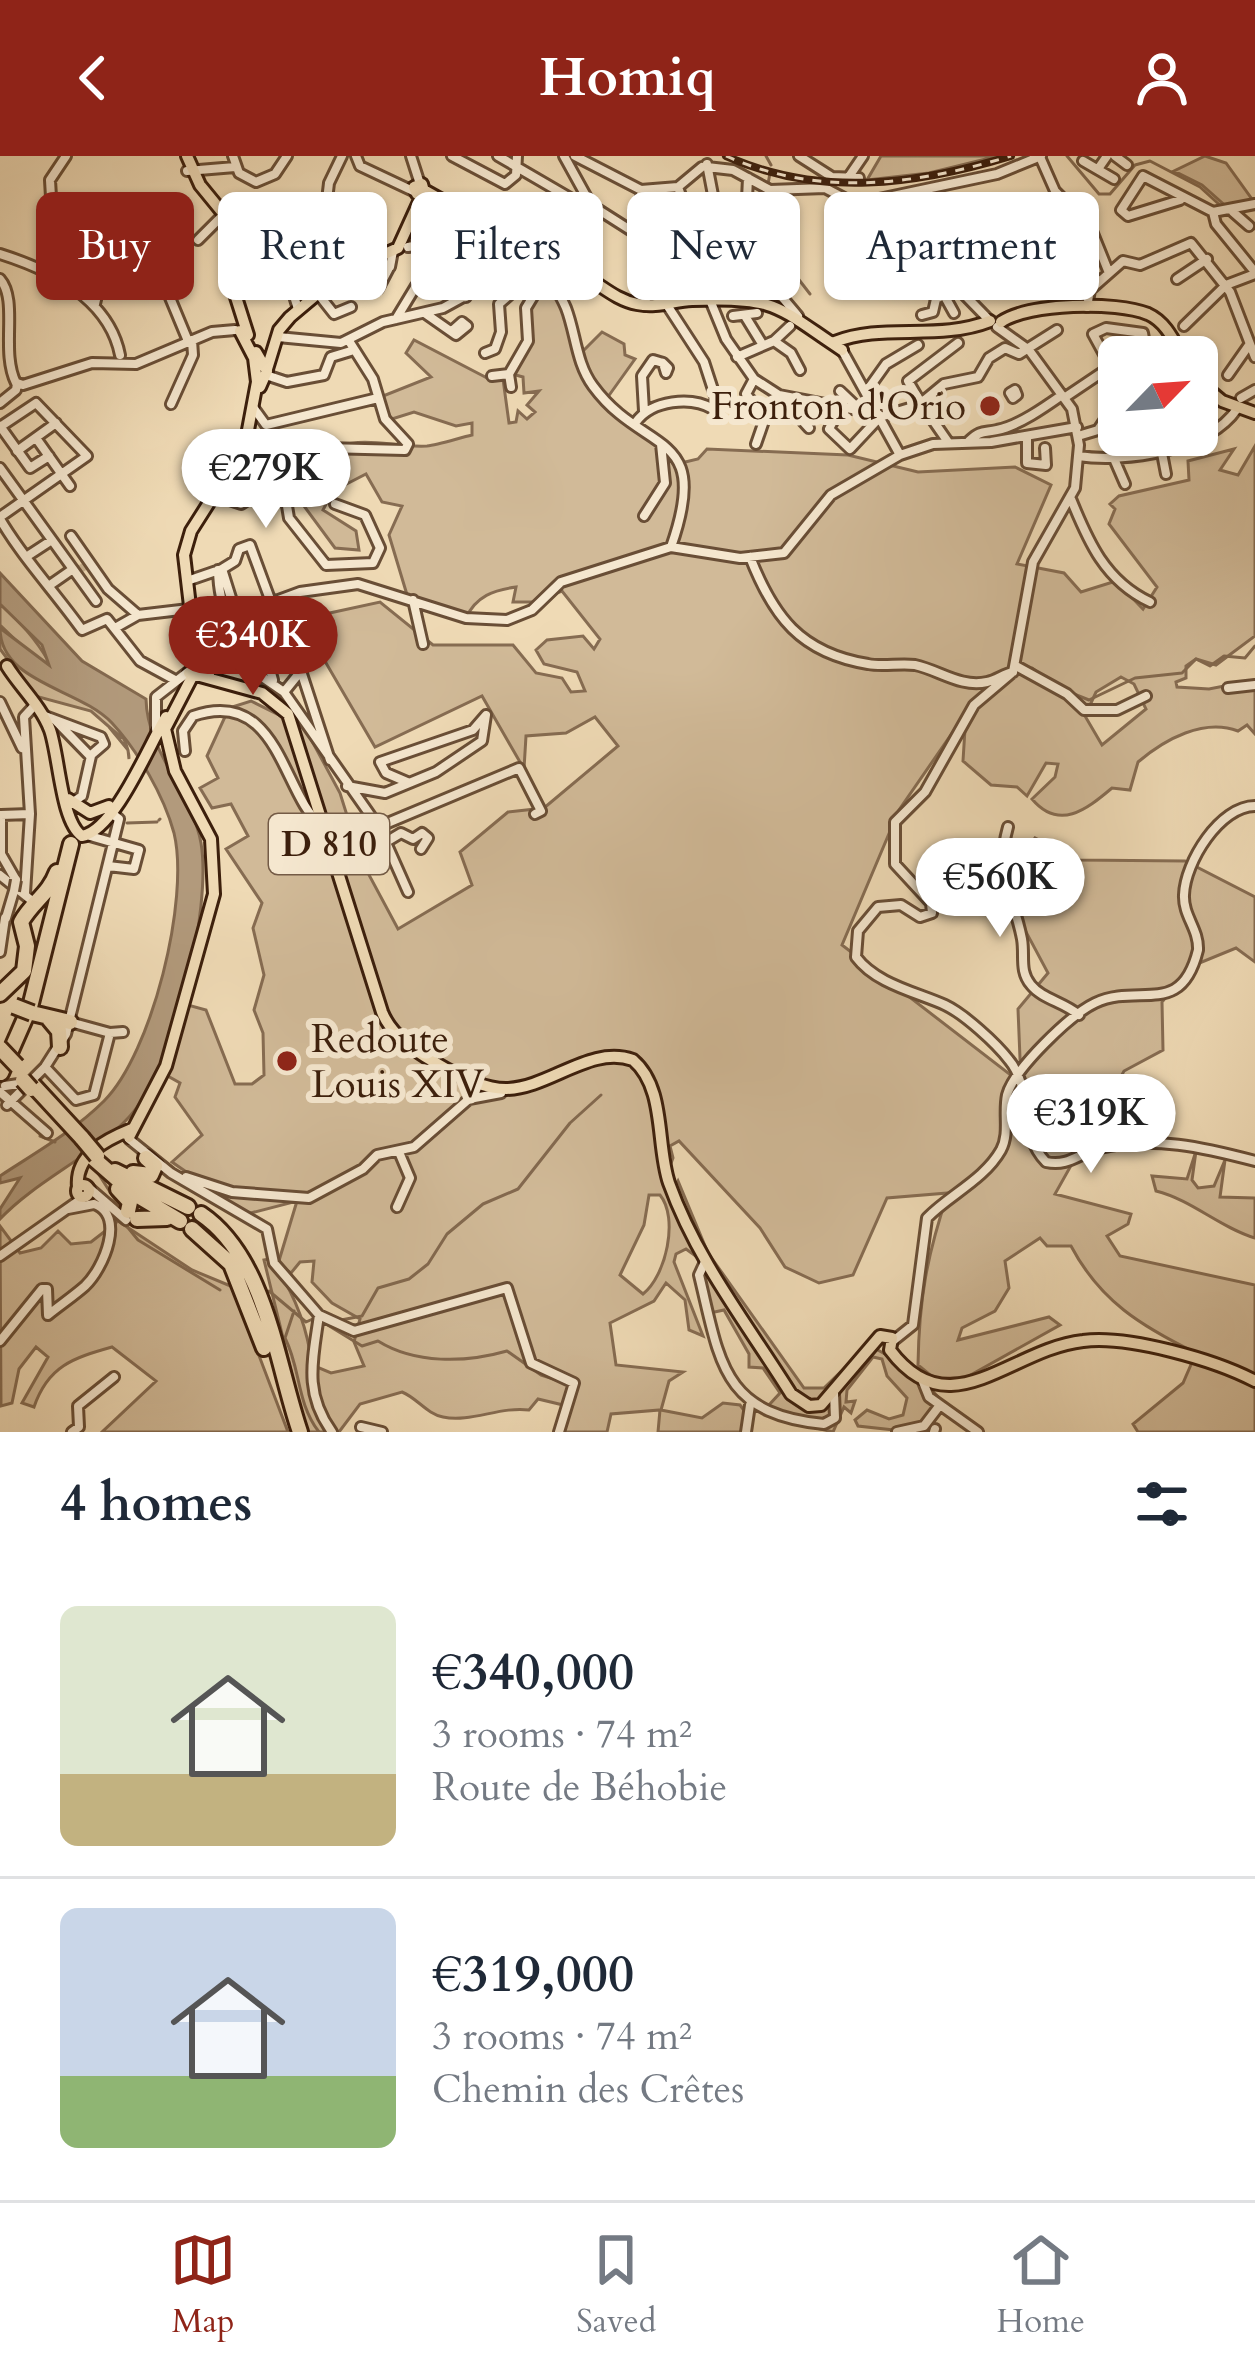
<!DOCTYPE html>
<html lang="en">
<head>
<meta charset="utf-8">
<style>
	:root { --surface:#fff; --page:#f6f6f7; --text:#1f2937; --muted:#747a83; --line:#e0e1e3; --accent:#8f2418 }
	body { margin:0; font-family:Cardo,serif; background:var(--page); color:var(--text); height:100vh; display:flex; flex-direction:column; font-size:45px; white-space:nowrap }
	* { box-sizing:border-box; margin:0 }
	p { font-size:39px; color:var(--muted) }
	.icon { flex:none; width:66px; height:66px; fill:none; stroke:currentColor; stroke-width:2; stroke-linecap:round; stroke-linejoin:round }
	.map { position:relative; height:1276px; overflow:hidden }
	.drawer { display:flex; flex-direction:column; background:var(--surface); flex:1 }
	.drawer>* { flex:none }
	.top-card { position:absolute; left:36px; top:36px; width:1185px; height:108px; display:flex; gap:24px }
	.needle { width:78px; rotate:65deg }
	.buttons { position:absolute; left:1098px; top:180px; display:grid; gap:24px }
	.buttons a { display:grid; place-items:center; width:120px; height:120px; border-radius:18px; background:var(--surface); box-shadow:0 3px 9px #0004; font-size:60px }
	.price { position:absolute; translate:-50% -102px; padding:0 27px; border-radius:42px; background:#fff; color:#222; font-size:39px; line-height:78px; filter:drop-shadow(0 3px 6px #0008) }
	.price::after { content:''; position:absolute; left:50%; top:72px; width:36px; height:27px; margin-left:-18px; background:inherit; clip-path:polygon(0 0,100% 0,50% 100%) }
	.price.selected { background:var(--accent); color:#fff }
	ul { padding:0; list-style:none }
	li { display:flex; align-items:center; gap:36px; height:300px; padding:0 60px }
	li+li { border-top:3px solid var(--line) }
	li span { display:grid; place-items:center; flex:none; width:336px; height:240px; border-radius:18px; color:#555 }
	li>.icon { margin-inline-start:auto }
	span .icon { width:144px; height:144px; fill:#fffc; stroke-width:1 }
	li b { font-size:51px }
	h2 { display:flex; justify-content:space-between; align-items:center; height:144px; padding:0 60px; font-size:51px }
	.chip { padding:0 42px; border-radius:18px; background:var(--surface); box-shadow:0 3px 9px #0004; font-size:42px; line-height:108px }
	.chip.selected { background:var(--accent); color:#fff }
	header { display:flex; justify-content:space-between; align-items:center; height:156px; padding:0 60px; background:var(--accent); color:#fff; font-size:54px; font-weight:600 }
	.tabs { display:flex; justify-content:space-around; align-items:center; height:168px; border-top:3px solid var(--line); background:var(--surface); font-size:33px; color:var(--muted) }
	.tabs a { display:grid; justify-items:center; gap:6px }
	.tabs .selected { color:var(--accent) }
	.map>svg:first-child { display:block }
	.green { fill:#d1ba98; stroke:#866c52; stroke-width:3; fill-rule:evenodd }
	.water { fill:#b29a7c; stroke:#83694f; stroke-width:3 }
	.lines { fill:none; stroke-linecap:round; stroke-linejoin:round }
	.stream { stroke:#83694f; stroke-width:3 }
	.minor-tunnel { stroke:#cbb593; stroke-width:8; stroke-dasharray:8 4; stroke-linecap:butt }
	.minor-casing { stroke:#694e36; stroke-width:14 }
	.major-casing { stroke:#3c1f0c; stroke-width:16 }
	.highway-casing { stroke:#3c1f0c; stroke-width:20 }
	.minor { stroke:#f5e7cf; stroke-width:8 }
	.major { stroke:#efdab5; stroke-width:10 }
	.highway { stroke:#efdab5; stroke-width:14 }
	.rail-casing { stroke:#3c1f0c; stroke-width:8 }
	.rail { stroke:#f5e7cf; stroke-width:3; stroke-dasharray:9; stroke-linecap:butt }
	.minor-bridge-casing { stroke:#694e36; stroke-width:14; stroke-linecap:butt }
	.highway-bridge-casing { stroke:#3c1f0c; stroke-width:20; stroke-linecap:butt }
	.minor-bridge { stroke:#f5e7cf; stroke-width:8 }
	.highway-bridge { stroke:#efdab5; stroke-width:14 }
	.poi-dot { fill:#8f2418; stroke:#f5e7cf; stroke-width:4.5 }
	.labels { text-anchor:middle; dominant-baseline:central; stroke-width:12; stroke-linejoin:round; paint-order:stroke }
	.shield { fill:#f5e7cf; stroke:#745b46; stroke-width:3 }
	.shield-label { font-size:36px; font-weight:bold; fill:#3c1f0c }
	.poi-label { font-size:39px; fill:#3c1f0c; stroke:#f5e7cf; text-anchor:end }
</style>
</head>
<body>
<header><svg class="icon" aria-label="back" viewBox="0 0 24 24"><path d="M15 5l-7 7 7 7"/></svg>Homiq<svg class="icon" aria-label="person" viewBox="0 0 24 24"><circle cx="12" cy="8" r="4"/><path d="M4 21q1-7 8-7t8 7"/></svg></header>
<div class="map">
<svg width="1255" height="1276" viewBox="0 0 1255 1276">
	<rect width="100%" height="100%" fill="#efdab5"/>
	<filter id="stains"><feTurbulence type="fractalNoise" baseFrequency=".00167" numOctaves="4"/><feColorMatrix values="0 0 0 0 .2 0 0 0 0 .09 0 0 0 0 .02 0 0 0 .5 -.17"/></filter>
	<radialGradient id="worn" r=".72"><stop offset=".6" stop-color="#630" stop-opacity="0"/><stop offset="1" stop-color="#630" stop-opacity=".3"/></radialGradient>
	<!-- green -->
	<path class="green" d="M881 0H998L929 17 867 24Z
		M1205 0 1226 7 1254 46 1228 52 1202 29 1174 15Z
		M551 123 580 198 602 176 624 188 625 199 635 203 605 245 646 272 681 307 698 303 707 293 848 299 918 316 1015 311 1051 329 1017 408 1064 417 1081 436 1116 425 1143 453 1157 431 1109 368 1115 353 1110 348 1119 340 1189 324 1188 305 1234 293 1220 314 1238 319 1255 290V480L1216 509 1196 503 1186 510V522L1176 526 1177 531 1209 533 1255 524V578L1247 569 1238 575C1204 562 1165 583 1138 606L1130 634 1112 632C1086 654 1059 675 1032 643L1055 621 1058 608 1046 607 1027 640 1017 631 991 629 963 605 966 557 899 654 842 789 1021 927 1018 853 1048 817 1001 729 1035 682 1077 704 1185 705 1255 741V806L1236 792 1192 810 1162 846 1163 894 1124 915 1055 1038 1131 1058 1128 1068 1107 1080 1120 1100 1255 1129V1276H1138L1133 1268 1183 1227 1196 1197C1141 1170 1100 1145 1071 1090H1047L1040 1082 1005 1105 1009 1132 995 1155 962 1172 958 1184 1049 1161 1060 1169 967 1221 935 1223 918 1209C919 1143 927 1099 948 1037L887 1042 853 1119 819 1127 785 1111 760 1072 679 985 670 990 673 1002 665 1023 671 1038 678 1025 708 1097 804 1232H824L860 1197 876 1193 912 1213 940 1243 931 1263 912 1276 858 1270 855 1264 867 1254 889 1263 903 1259 907 1242 887 1220 882 1203 873 1201 847 1234 846 1246 855 1245 851 1257 844 1251 833 1276 774 1262 768 1250 780 1237 763 1212 749 1211V1198L724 1154 710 1157 701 1120 704 1106 686 1093 676 1098 674 1106 703 1180 689 1174 685 1144 666 1127 654 1145 610 1167 616 1209 683 1216 669 1225 661 1254 702 1262 723 1247 740 1249 749 1261 744 1276H658L660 1254 611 1258 607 1276H561L563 1249 538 1243 529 1254C501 1250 470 1267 443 1261 427 1258 417 1242 402 1236L360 1248 339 1276H306L264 1104 270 1103C294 1135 307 1169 312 1209L331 1217 364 1210 354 1186 360 1163 332 1147 312 1126 314 1105 300 1106 291 1117 278 1108 297 1045 247 1058 172 1006 202 979 175 941 180 927 166 919 188 849 206 854 235 928H252L264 919 263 877 254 854 264 819 253 772 262 747 226 693 248 680 231 648 212 652 200 632 218 622 207 600 229 552 251 545 305 572 340 637 361 704 398 773 472 729 460 696 508 656 544 652 618 590 595 561 566 577 526 580 524 613 482 540 375 591 326 507 316 460 380 446 433 489H513L536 517 562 522 571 536 585 535 577 516 544 508 536 494 547 484 583 480 594 493 600 483 562 435 533 446H513L516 431C494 434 476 440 466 462L408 442 389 379 402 350 382 346 366 318 333 335 323 354 356 375 359 394 335 392 304 350 319 298C363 276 387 292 427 290 438 289 459 282 472 279V267L456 270 414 256 392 263 378 242 431 221 406 197 414 184 491 224 503 223 509 267 516 266 518 255 527 263 535 256 527 249 539 235 524 237 523 221 512 218 528 185 524 159ZM1121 521 1134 528 1146 553 1102 589 1085 560 1096 536ZM649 1039H660C679 1062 666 1120 643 1138L620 1119 644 1069Z
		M0 448C21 467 35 482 49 506 54 515 70 523 79 530 101 548 129 579 129 603L128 594 109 571 122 582 91 555 35 540 0 493V472L24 492 0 469Z
		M1196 995 1192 1024 1198 1032 1214 1030 1225 1004 1220 1041 1255 1042V1082C1219 1071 1192 1044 1156 1035L1152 1020 1187 1023Z
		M118 1065 192 1114 233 1131 288 1276H102L156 1225 112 1191C73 1202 48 1210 34 1251L22 1247 48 1201 36 1191 19 1213 12 1247 1 1250 0 1070 20 1097 41 1092 58 1075 71 1088 91 1086Z"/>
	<!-- water -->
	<path class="water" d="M0 417 82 505 146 543C147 596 192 636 201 687 212 753 175 911 130 960 94 1000 38 1023 0 1063V1053L20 1022 0 1027V1020C35 997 74 975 104 945 152 897 190 743 174 677 164 640 138 595 112 567 79 532 0 527 0 472L49 509 42 489 0 448Z"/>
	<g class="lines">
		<!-- stream -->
		<path class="stream" d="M766 0 771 9
			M1067 0 1099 38H1110L1135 9 1150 5 1200 31 1223 52
			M768 28 770 17
			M767 37 771 93
			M793 116 810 138
			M1032 512 1045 522
			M1069 536 1089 544 1135 522 1182 517 1196 503 1210 510 1224 500 1245 502 1255 490
			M159 664 160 663
			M127 667 157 666
			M40 980 55 986
			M96 1014 121 1053
			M125 1068 138 1084 220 1134
			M269 1135 306 1166 315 1162
			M294 1155 285 1182C301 1213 296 1246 319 1276
			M341 1164 362 1160 378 1132 409 1123 428 1108 447 1078 483 1048 518 1033 570 967 601 939
			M326 1168 362 1190 378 1185C415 1208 465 1207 507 1195L541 1219 569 1228"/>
		<!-- minor-tunnel -->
		<path class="minor-tunnel" d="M79 414 85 410"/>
		<defs>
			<path id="minor" d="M233 0 239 17 256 26 275 18 287 0
				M356 0 360 10 413 35
				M411 0 420 28
				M452 0 505 28 516 19 517 0
				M498 0 589 53
				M564 0 591 49 590 57 596 60
				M575 0 641 34 678 31 702 11
				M799 0 832 21 859 22
				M1115 0 1127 9
				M1040 1 1055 35 1090 70 1109 117
				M1083 5 1114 23
				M707 8 718 65 798 160
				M707 11 733 14 770 34 825 32 882 62 891 89 926 75 919 113 954 128 990 165
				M1098 13 1107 0
				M187 15 235 11
				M848 22 863 0
				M678 31 691 69 683 103 690 144
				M641 34 646 150
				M774 34 787 78 779 88
				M327 44 329 27 342 0
				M1180 44 1128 60 1121 54 1143 20 1213 56 1216 68 1255 116
				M855 48 997 18 1041 0
				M329 49 332 96 341 118
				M591 49 635 77 691 73
				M977 49 1017 83 1100 125
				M1213 56 1255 48
				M1233 56 1249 70
				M270 62 298 153
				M433 64 434 57 433 83
				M746 64 748 22
				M237 77 323 46
				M501 77 515 56 505 46
				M927 77 946 71 1001 101 1034 128 1088 139
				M198 84 225 57
				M408 91 458 82 521 105
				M1042 93 1071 73 1089 69
				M686 94H699L705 71
				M923 94 991 95
				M0 98C51 114 109 143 120 199
				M55 109 50 24 66 0
				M557 111 599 58
				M549 118C554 130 561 140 566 152 576 178 576 207 593 230 644 300 713 272 671 391
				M367 122 390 111 393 95
				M0 123C19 145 0 195 16 227
				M1177 123 1207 103
				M378 133 389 112
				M319 139 334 158 351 151
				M936 143 944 139 954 157
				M710 144 726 183 754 223 779 239 878 258
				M95 148 109 86 123 79 161 120 188 185
				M1087 151 1090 134 1123 105 1140 109 1191 87 1230 136 1255 201
				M426 158 456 179 467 170 462 166 453 174
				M922 159 933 156 936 143 931 136
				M733 160 757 157
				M745 160 761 186
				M396 163 416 130 434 117 458 120 466 141
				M1184 170 1226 129 1255 118
				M997 171 1029 194 1072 253 1079 289 1075 332 1033 406 1013 516 974 549 925 636 895 666V708L931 747 932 757 920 761 901 749 878 751 858 775 856 801C876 828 916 836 945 849 964 858 996 887 1009 904 1034 934 1017 976 1046 1006 1069 1011 1079 997 1100 992 1151 979 1206 992 1255 1005
				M278 181 341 187 383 166 443 152 474 135 505 101
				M774 185 790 170
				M842 194 900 299
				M485 197 495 193 501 176 499 148 524 126 521 105 527 96
				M737 201 774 185 791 197 800 214
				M1111 211 1093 178 1106 172 1143 177 1145 188 1125 201
				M266 219 287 226 324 219 331 201 354 194
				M1228 219 1249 189
				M492 220 509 218
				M754 223 746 238 765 262 756 288
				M511 231 509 218 528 185 526 152 546 119
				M1015 234 1017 239 1013 242 1010 237Z
				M840 235 860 254
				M866 236 886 208 918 189
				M779 239 809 272
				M1064 242 1119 205
				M1241 242 1255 234
				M0 247 16 234 17 227 23 229 92 207 136 208 212 176 235 174
				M921 247 908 225 958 187
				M171 248 193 199 192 184
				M842 248 829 273 850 293 880 261 913 251
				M253 251 266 269 378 242
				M644 255 642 220 653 204 663 207 666 217 668 212 663 207
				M636 266C652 244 691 240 713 253L718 249 704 206 667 149
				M0 270 30 312 49 300
				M1078 280 1098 274 1106 262
				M1027 281V307L1046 309 1045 292
				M36 282 70 330
				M969 285C981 274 983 277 997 274 1018 270 1045 251 1062 239
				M948 286 921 247 944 228 978 221 989 202 1005 192 1019 198 1057 174
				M245 290 405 294 408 288 385 263 373 223 349 185
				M1161 292 1166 318
				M17 295 56 267
				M1078 300C1126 307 1208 295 1237 253
				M1115 305 1125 328
				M0 312 96 445
				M215 339 241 348 274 327 285 338 289 362 326 409 373 407 380 392 365 359 335 348
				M1071 343C1088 385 1105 425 1150 446
				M644 360 665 327 661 288
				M0 361 87 300 36 247 0 271
				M0 363C22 401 54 435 82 474L107 463 140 505 175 524
				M71 380 108 433 138 459
				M29 399 52 384
				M750 401C773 460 800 497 868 508 883 511 899 507 915 509 939 514 961 532 987 526 997 524 1003 518 1013 516
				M222 413 235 405 239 393 250 389 271 446
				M218 414C220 491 261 473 273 524
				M187 425 222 413 232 445 243 457 300 436 358 428 466 462 507 464 532 454 561 426 671 391 740 402 784 397 831 339 900 299 933 288 991 286 1077 271
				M50 429 73 413
				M413 444 423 488
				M115 472 138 459 189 453
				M242 507 284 536 380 673 408 736
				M1016 510 1067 538 1084 554H1117L1146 540
				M302 518 330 604
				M1228 532 1255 529
				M284 536 305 510
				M0 546 22 592
				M45 560 101 581 104 588 90 600 56 565
				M156 573V541L188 516
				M185 595 183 575 193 560C280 530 282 640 322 670
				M347 630 385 637 436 616 482 585 486 559 473 574 380 606 386 617 407 626
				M73 646 82 640 91 600
				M1 659V698L16 724
				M1 659 30 658
				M378 671 519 612 541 655 535 658
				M1008 671C994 722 1013 736 1022 783 1025 800 1019 815 1031 829 1042 843 1064 846 1079 859
				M90 680 139 694 134 713 108 710
				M386 686 401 677 413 683 422 677 428 682 421 693
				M0 719 31 744
				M25 737 30 658 24 561 35 549
				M6 762 14 735
				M0 796 5 762
				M110 877 123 876
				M45 911 76 944 94 939 110 877 70 866
				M5 930 25 927
				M0 936 47 977
				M7 949 45 911 66 878 119 663 110 656
				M129 983 171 1017 267 1073 274 1107 319 1159C313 1203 303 1236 332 1276
				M186 1021 232 1036 309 1042 363 1013 377 999 414 991 469 943 501 937
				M88 1031 126 1064
				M397 1051 410 1022 399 996
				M0 1100 84 1041
				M705 1106 699 1119C720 1205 721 1258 824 1268L835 1262 834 1237
				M319 1159 354 1175 507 1132 531 1207 574 1227 559 1276
				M0 1185 42 1133H47L48 1159C59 1150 75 1139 85 1130 104 1112 126 1059 94 1048L68 1053
				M893 1185 913 1169 927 1062C949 1039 984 1024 1001 994 1010 977 1003 958 1007 939 1014 913 1070 859 1095 847 1139 826 1181 863 1198 794 1199 773 1183 760 1184 739 1185 706 1220 650 1255 650
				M923 1226 929 1241 978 1276
				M361 1271 382 1276
				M72 1276 79 1271 78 1250 114 1221
				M746 1276 750 1249
				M897 1276 924 1270 940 1249
				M934 1276 935 1273"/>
			<path id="major" d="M187 0 200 29 236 73 235 138 248 179
				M422 28 424 35 417 38 414 31Z
				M424 34 501 77 545 110
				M551 110 552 117 546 118 544 111Z
				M553 112C587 110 605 142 637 148 657 152 673 145 692 144 778 140 778 152 842 194
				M1001 166C1029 147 1116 145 1148 158 1166 166 1174 185 1183 201
				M835 186C882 167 939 185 990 165
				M256 196 267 215 260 231
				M267 213 279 174 290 161 341 118 398 92 423 37
				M1197 224 1222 245 1255 257
				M7 510C20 531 41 550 50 574 59 599 61 666 82 680 115 674 149 589 166 561
				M189 517 262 537 288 558 382 856C391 879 414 895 436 907 456 919 482 933 506 933 550 932 590 889 633 904 666 932 656 989 669 1027 697 1105 748 1169 791 1238L809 1250 821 1249 880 1180 892 1182 890 1194
				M209 519 196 501 184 399 191 375 245 290 257 226 254 202 240 175
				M68 643 90 657 109 650
				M129 981 166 910 214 738 211 683 175 615 165 573 193 519
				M77 1035a6 6 0 1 1 12 0a6 6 0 1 1-12 0Z
				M78 1031C75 999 105 984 132 973
				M890 1194C950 1274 1010 1193 1083 1185 1128 1179 1215 1204 1255 1225"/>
			<path id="highway" d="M0 838 24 815 27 790 21 766C32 746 49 738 57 716
				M32 857 70 866
				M49 863 59 875 60 891
				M1 917 30 851 71 688
				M34 930 82 982
				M93 1002 133 1037 180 1065
				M115 1015 188 1051
				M133 1017 151 1019 155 1010 146 1002
				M118 1033 130 1046 128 1055
				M201 1058C266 1102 276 1206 300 1276
				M137 1063 167 1062
				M192 1073 231 1108 264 1192"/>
		</defs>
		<!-- minor casing -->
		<use href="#minor" class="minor-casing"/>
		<!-- major casing -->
		<use href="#major" class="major-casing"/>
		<!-- highway casing -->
		<use href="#highway" class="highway-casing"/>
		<!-- minor -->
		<use href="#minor" class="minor"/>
		<!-- major -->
		<use href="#major" class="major"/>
		<!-- highway -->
		<use href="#highway" class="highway"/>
		<defs>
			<path id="rail" d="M726 0C819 42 916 29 1011 0"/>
		</defs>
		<!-- rail casing -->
		<use href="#rail" class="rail-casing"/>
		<!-- rail -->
		<use href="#rail" class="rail"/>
		<defs>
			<path id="minor-bridge" d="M14 735 16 724"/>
			<path id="highway-bridge" d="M14 850 32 857
				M0 892 17 910
				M23 924 31 933
				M82 982 97 1000"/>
		</defs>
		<!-- minor-bridge casing -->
		<use href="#minor-bridge" class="minor-bridge-casing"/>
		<!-- highway-bridge casing -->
		<use href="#highway-bridge" class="highway-bridge-casing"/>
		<!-- minor-bridge -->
		<use href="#minor-bridge" class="minor-bridge"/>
		<!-- highway-bridge -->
		<use href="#highway-bridge" class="highway-bridge"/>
	</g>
	<!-- markers -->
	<g class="poi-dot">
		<circle cx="990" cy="250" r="12"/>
		<circle cx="287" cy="905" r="12"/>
	</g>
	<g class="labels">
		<!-- shield labels -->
		<rect class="shield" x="269" y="658" width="120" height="60" rx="9"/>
		<g class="shield-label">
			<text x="329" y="688">D 810</text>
		</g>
		<!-- poi labels -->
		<g class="poi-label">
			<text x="966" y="250">Fronton d'Orio</text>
			<text x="311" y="883" text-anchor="start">Redoute<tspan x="311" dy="45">Louis XIV</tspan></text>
		</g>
	</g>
	<rect width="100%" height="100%" filter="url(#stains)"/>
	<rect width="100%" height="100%" fill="url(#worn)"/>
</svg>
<div class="buttons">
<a><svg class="needle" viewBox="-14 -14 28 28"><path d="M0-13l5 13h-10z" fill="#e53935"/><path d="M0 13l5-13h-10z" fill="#747a83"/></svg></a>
</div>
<b class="price" style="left:266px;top:375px">€279K</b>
<b class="price selected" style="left:253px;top:542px">€340K</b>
<b class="price" style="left:1000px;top:784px">€560K</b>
<b class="price" style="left:1091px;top:1020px">€319K</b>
<div class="top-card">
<a class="chip selected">Buy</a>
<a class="chip">Rent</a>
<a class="chip">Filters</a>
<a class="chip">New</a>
<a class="chip">Apartment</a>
</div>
</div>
<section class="drawer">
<h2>4 homes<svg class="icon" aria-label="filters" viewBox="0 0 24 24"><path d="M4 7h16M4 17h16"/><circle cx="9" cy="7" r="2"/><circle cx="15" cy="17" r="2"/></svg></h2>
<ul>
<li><span style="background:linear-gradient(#dfe7d0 70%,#c2b280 0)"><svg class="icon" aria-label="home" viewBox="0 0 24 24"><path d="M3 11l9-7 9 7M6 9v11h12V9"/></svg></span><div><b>€340,000</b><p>3 rooms · 74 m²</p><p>Route de Béhobie</p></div></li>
<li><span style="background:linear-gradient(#c9d6e8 70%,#8fb573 0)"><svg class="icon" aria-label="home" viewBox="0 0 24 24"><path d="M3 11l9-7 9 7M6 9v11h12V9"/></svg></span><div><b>€319,000</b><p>3 rooms · 74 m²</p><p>Chemin des Crêtes</p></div></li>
</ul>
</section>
<nav class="tabs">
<a class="selected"><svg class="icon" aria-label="map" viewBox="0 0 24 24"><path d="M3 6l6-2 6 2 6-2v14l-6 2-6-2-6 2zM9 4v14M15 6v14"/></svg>Map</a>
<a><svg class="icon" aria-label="saved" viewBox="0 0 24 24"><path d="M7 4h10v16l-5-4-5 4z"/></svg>Saved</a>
<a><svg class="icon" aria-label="home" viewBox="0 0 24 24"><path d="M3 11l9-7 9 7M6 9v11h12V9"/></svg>Home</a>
</nav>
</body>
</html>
